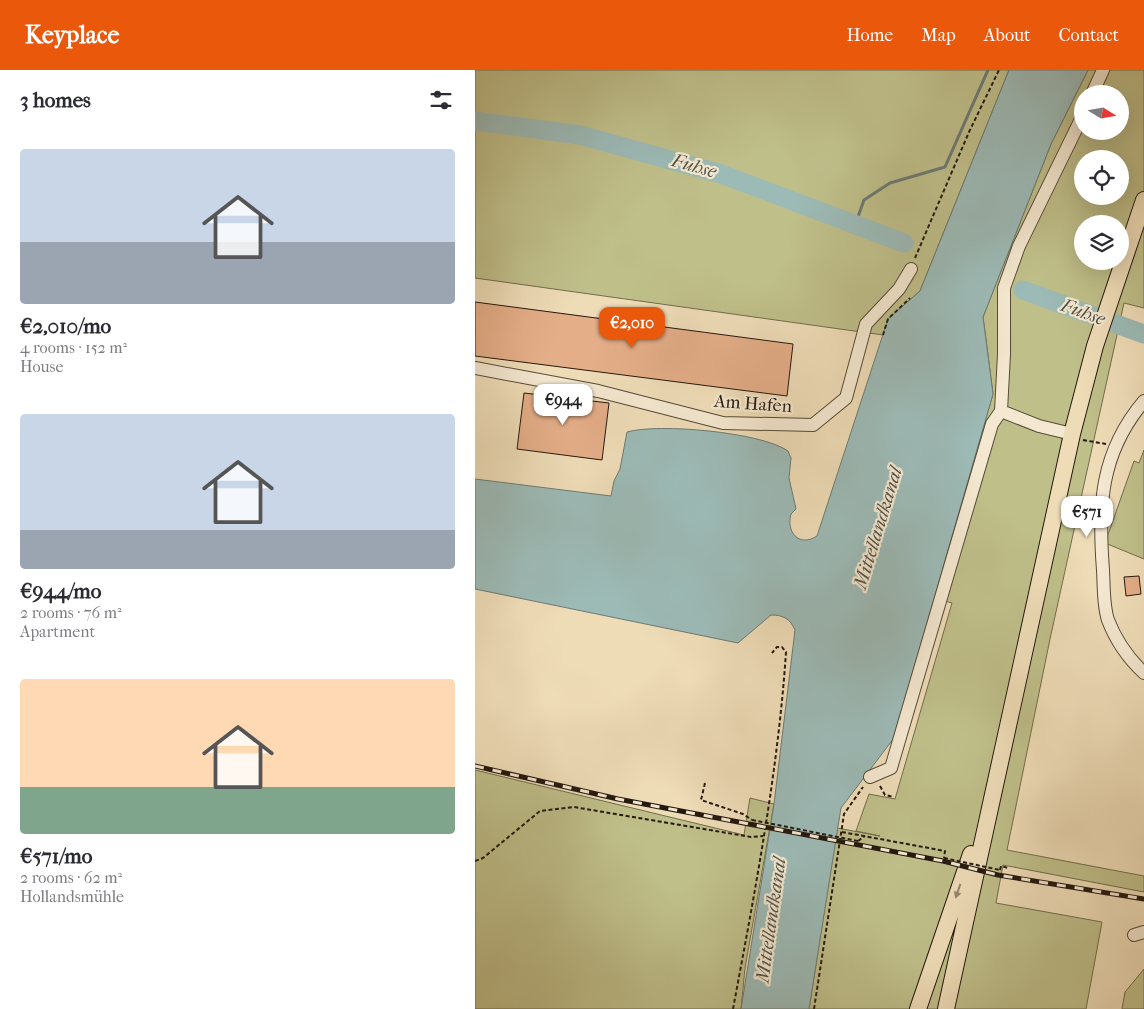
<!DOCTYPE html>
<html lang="en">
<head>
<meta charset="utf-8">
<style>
	:root { --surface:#fff; --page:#f2f2f3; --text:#2b2b33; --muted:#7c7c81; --accent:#ea580c }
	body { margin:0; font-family:"IM FELL French Canon",serif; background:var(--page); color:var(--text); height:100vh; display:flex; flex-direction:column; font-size:19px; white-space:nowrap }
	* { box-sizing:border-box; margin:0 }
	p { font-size:16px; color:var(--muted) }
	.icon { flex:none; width:28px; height:28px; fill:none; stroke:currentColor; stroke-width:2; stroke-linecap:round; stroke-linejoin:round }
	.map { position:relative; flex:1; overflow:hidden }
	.details { display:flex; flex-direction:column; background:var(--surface); width:475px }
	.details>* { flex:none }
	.needle { width:32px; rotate:101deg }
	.buttons { position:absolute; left:599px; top:15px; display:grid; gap:10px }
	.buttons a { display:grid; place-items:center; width:55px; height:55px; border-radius:50%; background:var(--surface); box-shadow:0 5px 20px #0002; font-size:25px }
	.price { position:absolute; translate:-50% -42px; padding:0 11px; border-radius:10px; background:#fff; color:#222; font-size:16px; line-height:32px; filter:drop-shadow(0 1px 2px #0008) }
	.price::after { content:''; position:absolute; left:50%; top:30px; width:15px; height:11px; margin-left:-8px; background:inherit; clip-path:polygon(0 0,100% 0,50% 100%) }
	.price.on { background:var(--accent); color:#fff }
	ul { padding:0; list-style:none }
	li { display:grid; align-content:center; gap:10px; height:265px; padding:0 20px }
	li span { display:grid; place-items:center; height:155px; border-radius:5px; color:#555 }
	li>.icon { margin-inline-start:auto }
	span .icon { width:90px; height:90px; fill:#fffc; stroke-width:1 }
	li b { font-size:21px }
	h2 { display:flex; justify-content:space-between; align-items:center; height:60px; padding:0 20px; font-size:21px }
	header { display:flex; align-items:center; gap:30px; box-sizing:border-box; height:70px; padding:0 25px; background:var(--accent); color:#fff }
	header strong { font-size:24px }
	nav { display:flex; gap:28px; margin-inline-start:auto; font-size:18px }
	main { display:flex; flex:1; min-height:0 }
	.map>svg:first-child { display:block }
	.green { fill:#bfbf8a; stroke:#726c4c; fill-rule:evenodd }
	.water { fill:#9cbab6; stroke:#6c7a73 }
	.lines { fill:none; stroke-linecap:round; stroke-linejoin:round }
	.stream { stroke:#6c7a73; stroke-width:3 }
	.river { stroke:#9cbab6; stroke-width:19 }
	.building { fill:#e4ae88; stroke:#24190f }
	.minor-casing { stroke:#564a39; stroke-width:14 }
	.major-casing { stroke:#24190f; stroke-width:18 }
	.path { stroke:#24190f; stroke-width:2; stroke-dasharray:4 2.5; stroke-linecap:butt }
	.minor { stroke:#f4e8d0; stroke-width:12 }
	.major { stroke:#eedcb7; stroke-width:16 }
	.rail-casing { stroke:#24190f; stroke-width:5 }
	.rail { stroke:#f4e8d0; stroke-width:3; stroke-dasharray:9; stroke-linecap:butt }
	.path-bridge { stroke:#24190f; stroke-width:2; stroke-dasharray:4 2.5; stroke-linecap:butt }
	.oneway { fill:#93846b }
	.labels { text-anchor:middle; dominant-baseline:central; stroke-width:4.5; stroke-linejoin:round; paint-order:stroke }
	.street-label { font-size:18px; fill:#24190f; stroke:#f4e8d0 }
	.water-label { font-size:19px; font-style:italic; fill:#4e5149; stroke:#f4e8d0 }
</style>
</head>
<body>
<header>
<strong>Keyplace</strong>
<nav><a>Home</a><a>Map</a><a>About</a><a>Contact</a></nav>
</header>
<main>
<section class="details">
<h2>3 homes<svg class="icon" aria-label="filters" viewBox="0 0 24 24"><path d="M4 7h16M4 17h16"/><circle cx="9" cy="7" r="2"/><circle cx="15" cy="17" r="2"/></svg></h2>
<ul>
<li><span style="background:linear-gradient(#c9d6e8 60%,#9aa5b1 0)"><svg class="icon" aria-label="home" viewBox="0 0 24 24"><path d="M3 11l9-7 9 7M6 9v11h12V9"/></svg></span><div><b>€2,010/mo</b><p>4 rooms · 152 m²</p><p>House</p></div></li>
<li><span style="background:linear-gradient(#c9d6e8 75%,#9aa5b1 0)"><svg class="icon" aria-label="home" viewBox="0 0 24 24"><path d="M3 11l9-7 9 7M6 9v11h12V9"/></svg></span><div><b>€944/mo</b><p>2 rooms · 76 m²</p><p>Apartment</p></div></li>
<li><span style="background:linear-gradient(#ffd9b3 70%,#7fa58c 0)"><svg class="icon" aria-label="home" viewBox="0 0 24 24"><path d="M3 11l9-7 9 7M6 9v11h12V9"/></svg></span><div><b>€571/mo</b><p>2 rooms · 62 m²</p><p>Hollandsmühle</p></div></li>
</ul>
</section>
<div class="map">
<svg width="669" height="939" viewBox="0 0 669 939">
	<rect width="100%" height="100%" fill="#eedcb7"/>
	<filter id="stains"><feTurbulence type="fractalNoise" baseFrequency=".004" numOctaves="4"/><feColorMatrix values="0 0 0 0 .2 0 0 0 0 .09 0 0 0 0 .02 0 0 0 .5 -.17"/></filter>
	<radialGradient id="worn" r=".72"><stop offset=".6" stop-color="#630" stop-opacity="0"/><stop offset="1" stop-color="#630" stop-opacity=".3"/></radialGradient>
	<!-- green -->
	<path class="green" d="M0 0H534L445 221 413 249 408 265 0 208Z
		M613 0H669V238L649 233 575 569 532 780 669 806V822L528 795 521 833 627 852 611 939H334L362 758 405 766 381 761 394 724 420 729 477 533 459 528 518 324 508 247 576 74ZM608 24H645V61H608ZM608 89H645V126H608ZM608 154H645V191H608Z
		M669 380V489L630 473 659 391 664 393Z
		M0 700 269 765 275 728 299 734 270 898 266 939H0Z
		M669 899V939H647L650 922Z"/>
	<!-- water -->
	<path class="water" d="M534 0H613L576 74 508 247 518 324 419 668 366 738 334 939H266L299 734 320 560C315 549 309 545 296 545L263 573 0 519V409L136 426 139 411 145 399 152 362C183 353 286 362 313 381L316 388 314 408 321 439 316 444C311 461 323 478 342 466L413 249 445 221Z"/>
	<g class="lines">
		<!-- stream -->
		<path class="stream" d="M380 155 389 130 415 113 470 97 513 0"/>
		<!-- river -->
		<path class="river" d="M0 51 105 65 246 104 429 173
			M548 220 669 264"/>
	</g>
	<!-- building -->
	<path class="building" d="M0 232 318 274 312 326 0 286Z
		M49 323 134 333 127 390 42 379Z
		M664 506 666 524 651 526 649 507Z"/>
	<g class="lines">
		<defs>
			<path id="minor" d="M617 24 628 0
				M0 298 123 321 248 353 338 355 371 328 391 254 424 219 436 199
				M669 331C625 383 623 436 628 500 629 516 628 535 633 550 641 571 653 588 669 603
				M526 341 564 356 597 364
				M395 707 416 698 517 354 526 341 529 284V218L544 176 608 45
				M659 865 669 862"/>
			<path id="major" d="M443 939 496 784
				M471 939 597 364 620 276 669 130"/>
		</defs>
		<!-- minor casing -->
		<use href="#minor" class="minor-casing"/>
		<!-- major casing -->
		<use href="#major" class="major-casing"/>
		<!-- path -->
		<path class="path" d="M440 188 494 62 524 0
			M408 265 413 249 435 228
			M608 370 631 374
			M230 713 226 730 268 744 277 750
			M405 716 410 725 419 727
			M367 762 470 781 469 788
			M383 771 390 766
			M0 791 8 788 65 741 99 737 276 767 288 766
			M525 800 526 796 533 798
			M258 939C280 821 303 702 311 582L307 577H302L297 583
			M339 939 369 744 388 717"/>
		<!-- minor -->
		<use href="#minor" class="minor"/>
		<!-- major -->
		<use href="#major" class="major"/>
		<defs>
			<path id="rail" d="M0 696 143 729 468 791 523 805 669 829"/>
		</defs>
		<!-- rail casing -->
		<use href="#rail" class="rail-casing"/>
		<!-- rail -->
		<use href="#rail" class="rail"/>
		<!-- path-bridge -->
		<path class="path-bridge" d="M277 750 383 771
			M469 788 525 800"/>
	</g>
	<!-- one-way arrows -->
	<defs><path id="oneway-solid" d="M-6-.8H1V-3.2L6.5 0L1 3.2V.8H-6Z" transform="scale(1.25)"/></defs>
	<use class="oneway" href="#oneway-solid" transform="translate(483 821) rotate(109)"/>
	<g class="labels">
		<!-- street labels -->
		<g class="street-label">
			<text transform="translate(278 334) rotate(4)">Am Hafen</text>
		</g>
		<!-- water labels -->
		<g class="water-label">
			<text transform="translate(219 96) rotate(16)">Fuhse</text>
			<text transform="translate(608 242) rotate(20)">Fuhse</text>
			<text transform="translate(403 458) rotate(-73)">Mittellandkanal</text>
			<text transform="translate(296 850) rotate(-82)">Mittellandkanal</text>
		</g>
	</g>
	<rect width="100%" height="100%" filter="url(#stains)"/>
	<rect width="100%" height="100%" fill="url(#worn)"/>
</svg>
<div class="buttons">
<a><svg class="needle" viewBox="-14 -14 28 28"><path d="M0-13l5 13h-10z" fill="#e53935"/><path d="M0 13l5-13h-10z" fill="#7c7c81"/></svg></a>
<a><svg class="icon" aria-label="locate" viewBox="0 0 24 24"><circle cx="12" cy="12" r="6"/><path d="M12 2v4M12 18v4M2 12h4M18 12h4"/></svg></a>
<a><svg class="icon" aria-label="layers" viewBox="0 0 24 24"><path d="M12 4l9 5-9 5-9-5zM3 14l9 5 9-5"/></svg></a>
</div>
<b class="price on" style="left:157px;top:279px">€2,010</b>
<b class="price" style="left:88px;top:356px">€944</b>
<b class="price" style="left:612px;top:468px">€571</b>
</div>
</main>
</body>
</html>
